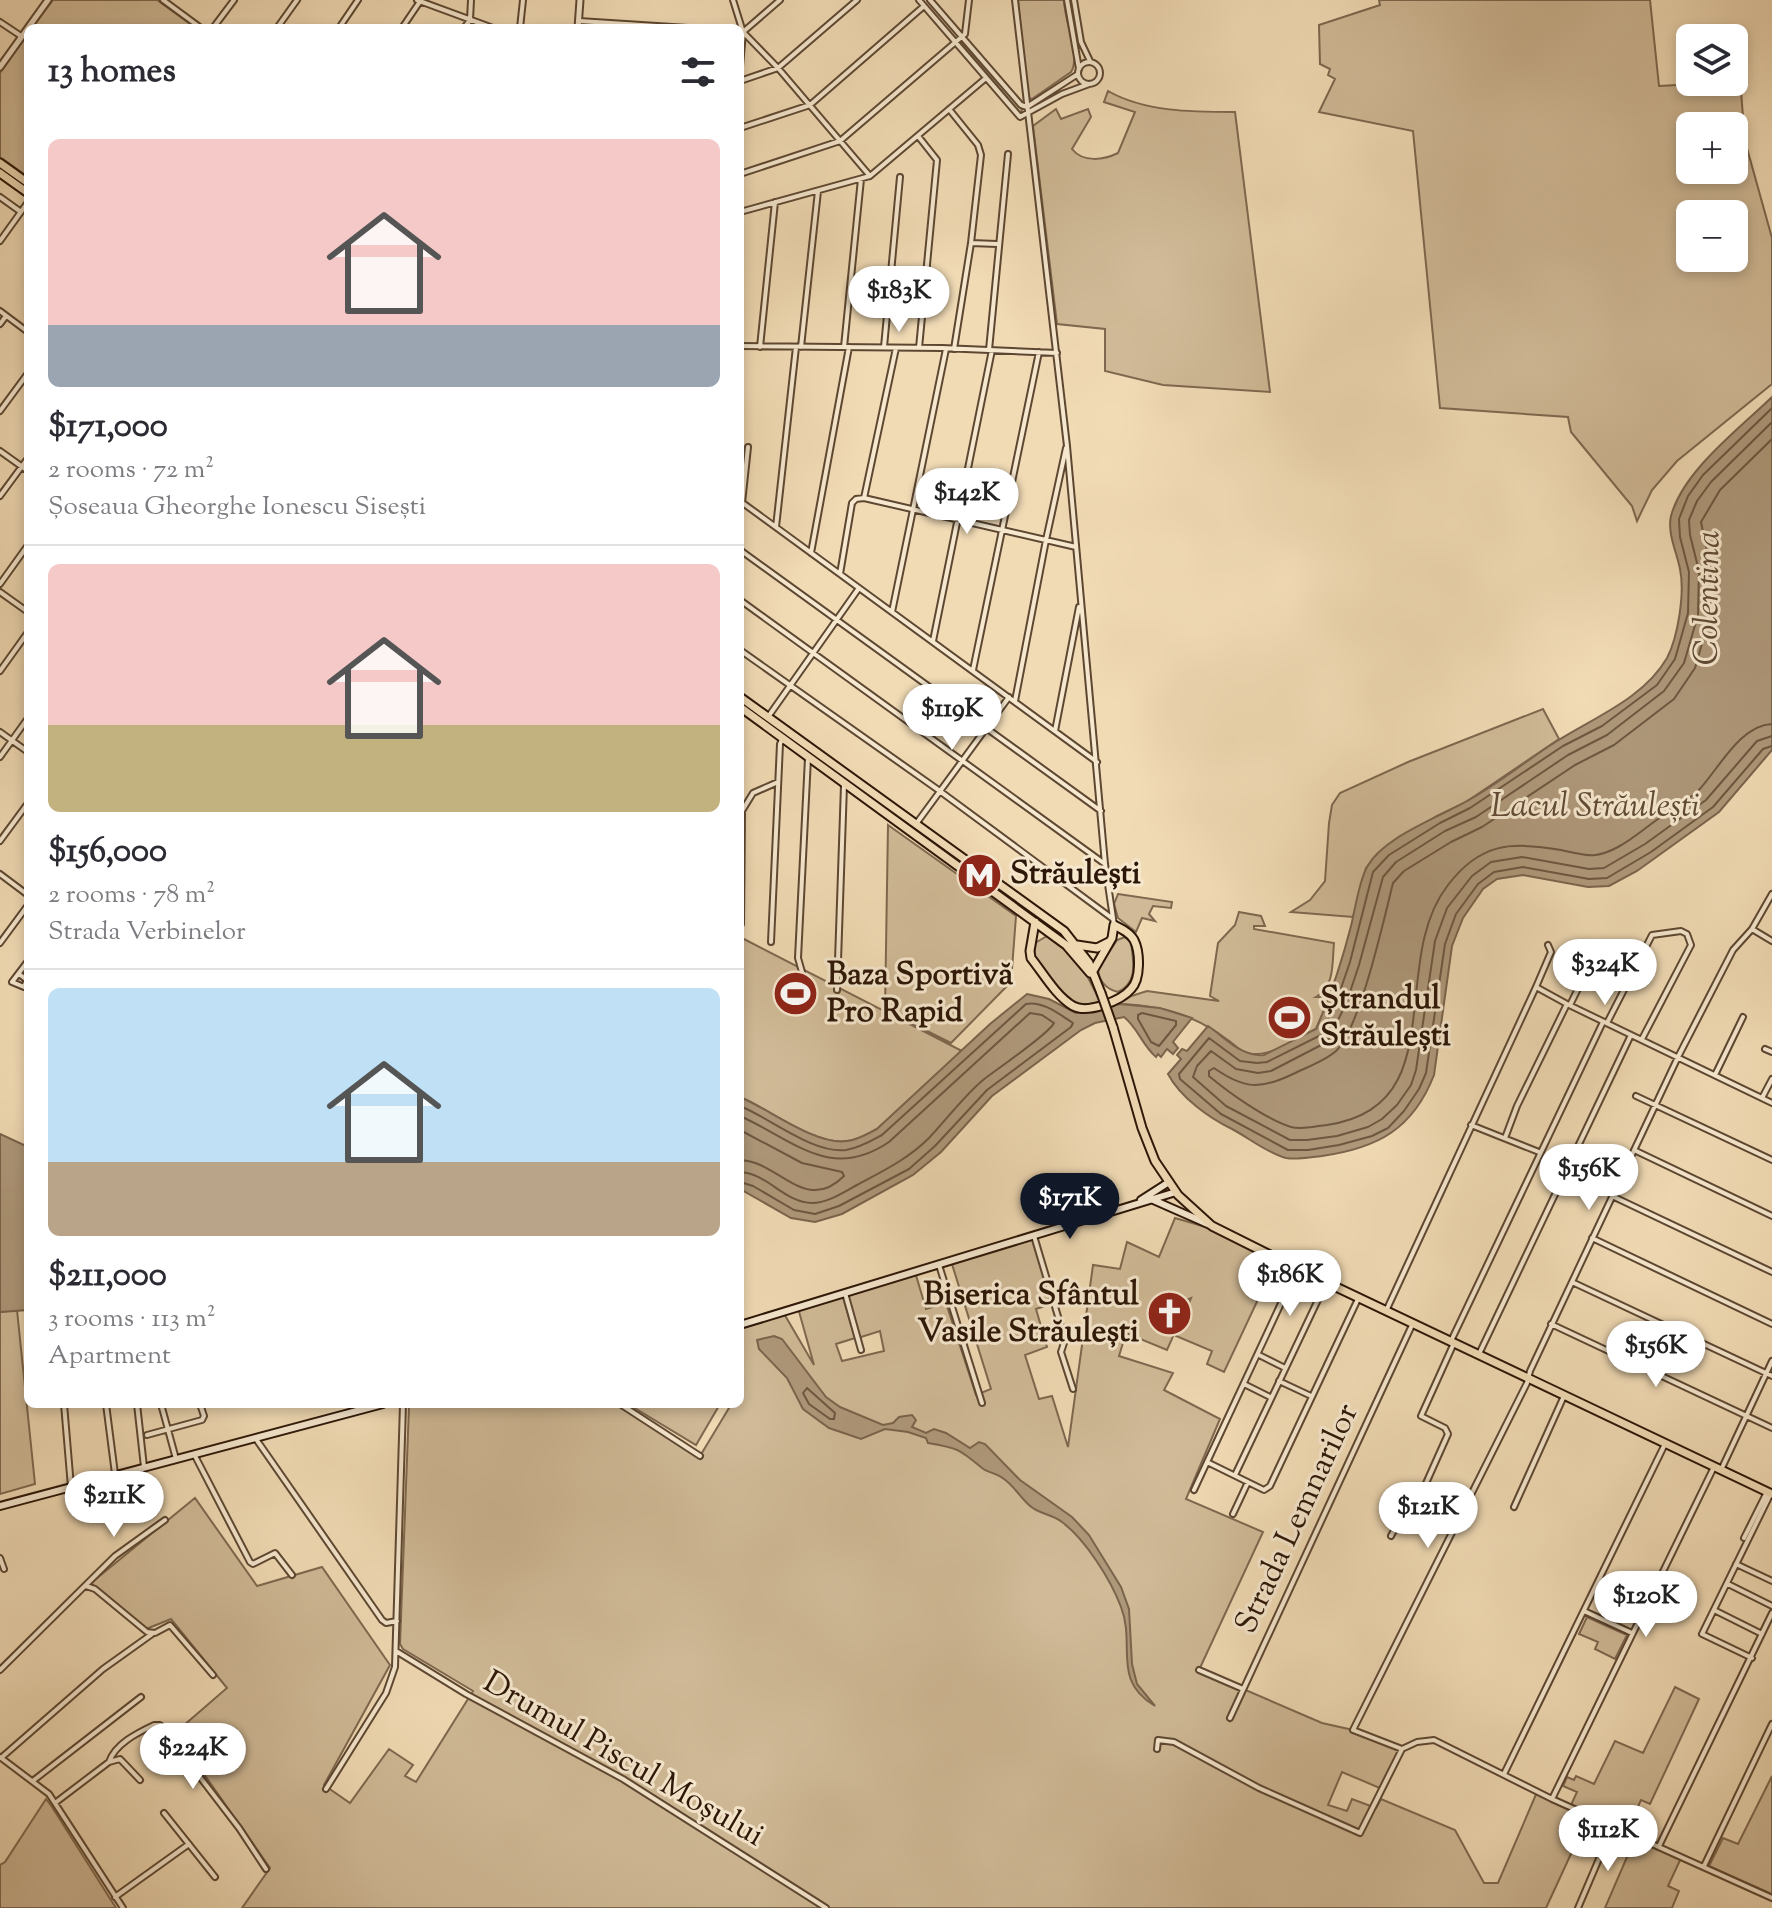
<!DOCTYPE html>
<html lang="en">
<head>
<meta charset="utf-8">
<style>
	:root { --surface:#fff; --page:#f7f7f7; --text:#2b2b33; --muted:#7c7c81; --line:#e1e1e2; --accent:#111827 }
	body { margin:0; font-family:"Sorts Mill Goudy",serif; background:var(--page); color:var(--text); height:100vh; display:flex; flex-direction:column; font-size:30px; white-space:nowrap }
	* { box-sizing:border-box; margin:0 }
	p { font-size:26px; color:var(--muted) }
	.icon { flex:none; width:44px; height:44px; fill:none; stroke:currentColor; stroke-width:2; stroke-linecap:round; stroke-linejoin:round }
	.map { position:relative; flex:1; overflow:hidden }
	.panel { position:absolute; left:24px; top:24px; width:720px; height:1384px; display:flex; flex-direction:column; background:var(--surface); border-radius:12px; box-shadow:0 4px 12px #0003 }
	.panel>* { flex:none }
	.buttons { position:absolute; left:1676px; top:24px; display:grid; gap:16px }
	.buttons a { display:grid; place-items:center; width:72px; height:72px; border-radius:12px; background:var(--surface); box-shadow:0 4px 12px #0003; font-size:40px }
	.price { position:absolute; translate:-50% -68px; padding:0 18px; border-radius:28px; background:#fff; color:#222; font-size:26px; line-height:52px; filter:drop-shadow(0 2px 4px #0008) }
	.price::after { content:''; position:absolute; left:50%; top:48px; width:24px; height:18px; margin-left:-12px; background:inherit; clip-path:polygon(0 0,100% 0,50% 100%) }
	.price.selected { background:var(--accent); color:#fff }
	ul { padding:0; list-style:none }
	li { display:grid; align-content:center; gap:16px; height:424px; padding:0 24px }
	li+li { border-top:2px solid var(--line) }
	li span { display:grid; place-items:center; height:248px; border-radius:12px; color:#555 }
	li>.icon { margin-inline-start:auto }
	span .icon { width:144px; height:144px; fill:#fffc; stroke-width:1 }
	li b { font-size:34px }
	h2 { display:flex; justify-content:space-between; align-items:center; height:96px; padding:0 24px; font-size:34px }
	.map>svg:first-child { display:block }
	.green { fill:#d0ba97; stroke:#7e684f; stroke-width:2; fill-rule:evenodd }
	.water { fill:#ae987a; stroke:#7a644c; stroke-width:2 }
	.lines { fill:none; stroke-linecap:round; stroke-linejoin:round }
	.shore { stroke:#6d5740; stroke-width:2 }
	.minor-casing { stroke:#5d4732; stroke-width:8 }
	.tertiary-casing { stroke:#5d4732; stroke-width:9 }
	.secondary-casing { stroke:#2c1607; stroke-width:10 }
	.primary-casing { stroke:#2c1607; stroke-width:11 }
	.minor { stroke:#f6e8cf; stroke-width:4 }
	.tertiary { stroke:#f6e8cf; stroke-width:5 }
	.secondary { stroke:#f6e8cf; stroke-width:6 }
	.primary { stroke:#f1dbb5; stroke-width:7 }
	.primary-bridge-casing { stroke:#2c1607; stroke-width:11; stroke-linecap:butt }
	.primary-bridge { stroke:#f1dbb5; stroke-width:7 }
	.labels { text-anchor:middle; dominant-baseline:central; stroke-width:6; stroke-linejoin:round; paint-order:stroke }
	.poi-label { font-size:32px; font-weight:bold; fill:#2c1607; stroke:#f6e8cf; text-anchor:start }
	.street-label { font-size:32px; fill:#2c1607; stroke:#f6e8cf }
	.water-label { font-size:34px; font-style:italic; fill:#604a35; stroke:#f6e8cf }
</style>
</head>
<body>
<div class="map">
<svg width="1772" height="1908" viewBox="0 0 1772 1908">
	<rect width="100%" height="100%" fill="#f1dbb5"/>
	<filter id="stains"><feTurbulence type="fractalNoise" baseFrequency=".0025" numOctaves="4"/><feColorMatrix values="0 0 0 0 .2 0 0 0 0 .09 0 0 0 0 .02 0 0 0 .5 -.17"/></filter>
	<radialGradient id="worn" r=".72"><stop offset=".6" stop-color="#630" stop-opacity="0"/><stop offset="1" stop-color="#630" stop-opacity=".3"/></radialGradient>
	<!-- green -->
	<path class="green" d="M53 0H157L196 28H32Z
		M1018 0H1064C1064 20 1081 58 1071 72L1032 99 1028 98Z
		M1379 0H1650L1659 86 1734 82V79H1740L1745 141 1772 238V384L1677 461 1652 490 1637 521 1632 506 1571 432 1568 417 1440 408 1413 131 1319 112 1335 79 1328 75 1330 69 1320 64 1319 25 1380 5ZM1690 126H1734V170H1690ZM1690 214H1734V258H1690Z
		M28 34V177L0 157V73Z
		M961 42H966L1022 108 1021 114Z
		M1108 91C1145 112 1192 112 1235 112L1270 392 1163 385 1105 371V329L1057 324 1033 126 1056 109 1061 119 1088 109 1091 117 1072 149C1083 163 1104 160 1118 153L1135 112 1104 102Z
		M1543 709 1559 739 1466 802 1437 816 1384 848 1366 868 1353 917 1291 912 1310 900 1325 881 1329 823 1332 805 1340 793 1408 762Z
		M888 825 1016 916 1011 982 951 1043 885 1010Z
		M1118 894 1172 902 1171 908 1153 906 1149 914 1155 921 1142 918 1136 932 1118 918 1114 904Z
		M1239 912 1261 916 1265 926H1254V929L1334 943C1332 964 1335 986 1316 997H1330L1316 1029C1294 1040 1269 1059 1244 1053 1205 1019 1172 1006 1120 1004L1119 1000 1147 991 1219 1001 1210 996 1218 943 1235 925Z
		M1047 936C1074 946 1089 978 1100 1002 1069 1013 1055 984 1037 963L1034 958 1035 943Z
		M740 937 962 1051 877 1129C867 1134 858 1140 847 1141 816 1146 769 1109 740 1097Z
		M1125 937 1131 942C1133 961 1139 982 1118 992 1106 989 1099 981 1098 969L1117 940Z
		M1175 1218 1223 1232 1277 1259 1224 1372 1207 1364 1212 1351 1176 1336 1191 1298 1174 1305 1156 1308 1157 1322 1179 1323 1167 1350 1126 1333 1119 1356 1173 1373 1164 1390 1220 1419 1186 1499 1263 1532 1199 1670 1322 1723 1353 1730 1402 1749 1382 1789 1342 1772 1328 1805 1347 1811 1352 1799 1376 1808 1381 1799 1455 1830 1484 1883H1498L1537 1792 1589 1815 1546 1908H242L270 1868 175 1733 227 1688 171 1619 146 1629 91 1583 195 1498 257 1586 322 1567 390 1665 324 1785 350 1803 389 1749 413 1765 405 1776 416 1782 473 1691 403 1649 400 1644 409 1407 419 1404H617L700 1456 729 1408 724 1404H740V1325L783 1312 814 1365 798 1308 842 1294 855 1338 836 1344 842 1361 884 1351 880 1331 858 1338 845 1293 915 1272 926 1309 946 1303 976 1395 991 1389 951 1261 1034 1236 1054 1303 1036 1309 1047 1347 1025 1355 1039 1399 1052 1396 1068 1447 1093 1265 1120 1269 1127 1242 1159 1257Z
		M17 1310 35 1484 0 1494V1312Z
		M628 1404H720L696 1445Z
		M1587 1617 1627 1635 1615 1659 1595 1649 1598 1642 1579 1634Z
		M1675 1687 1699 1699 1650 1804 1641 1800 1627 1830 1571 1805 1577 1792 1563 1786 1567 1777 1574 1780 1576 1776 1594 1784 1615 1741 1643 1753Z
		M1772 1776V1894L1709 1866 1723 1838 1738 1844Z
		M46 1799 52 1807 116 1908H0V1865L5 1862Z
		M1636 1836 1682 1856 1668 1886 1679 1891 1672 1908H1605Z"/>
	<!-- water -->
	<path class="water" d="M1772 397V750L1719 812 1637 871 1609 886 1588 887 1523 875 1497 879 1483 889 1463 918 1452 946 1434 1075C1413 1129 1378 1148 1322 1156 1311 1157 1297 1160 1286 1158 1267 1153 1249 1138 1232 1129 1209 1118 1180 1097 1168 1074L1181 1059 1177 1055 1182 1049 1187 1051 1208 1026C1226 1038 1241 1057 1264 1055L1316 1029C1331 995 1342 961 1351 926 1355 910 1359 881 1367 867 1383 837 1438 818 1467 801 1498 784 1527 760 1557 741 1595 717 1644 698 1667 658 1678 637 1685 593 1680 569 1677 553 1667 533 1671 516 1683 471 1739 429 1772 397Z
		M1027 994 1049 999 1076 1013 1120 1004 1160 1008 1192 1018 1173 1042 1178 1048 1173 1054 1167 1049 1161 1057 1158 1054 1156 1057C1142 1045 1138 1028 1124 1017L1095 1023 1081 1030 992 1096 941 1152 913 1175 842 1214 815 1222 791 1218 740 1189V1097C769 1109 816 1146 847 1141 858 1140 867 1134 877 1129L990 1024Z
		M0 1134 28 1147V1310L0 1312Z
		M774 1336 782 1339 826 1397 840 1407 883 1425 893 1423 899 1417 912 1415 916 1420 912 1427 926 1433 934 1429 946 1433 970 1448 979 1442 985 1444 1020 1480 1072 1517 1089 1535 1121 1587 1129 1609 1132 1664 1137 1684 1155 1706C1111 1680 1136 1645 1121 1607 1111 1580 1085 1539 1062 1522 1052 1514 1038 1514 1029 1505 1020 1497 1014 1486 1004 1479 997 1473 988 1473 982 1468 959 1449 958 1448 928 1443L926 1438 908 1432 885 1429 861 1439 829 1428 803 1409 787 1378 759 1349 757 1340Z"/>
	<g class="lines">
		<!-- shore -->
		<path class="shore" d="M1772 408 1703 475 1688 496 1679 519 1680 537 1689 572 1688 613 1675 659 1657 685 1602 726 1563 746 1470 808 1440 823 1389 855 1373 872 1350 962 1337 1000 1321 1035 1267 1062 1257 1063 1240 1061 1209 1038 1179 1074 1180 1079 1221 1114 1288 1150H1308L1339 1145 1372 1136 1388 1128 1404 1111 1419 1089 1426 1073 1445 944 1456 914 1478 884 1494 872 1523 867 1589 879 1607 878 1651 852 1713 807 1763 749 1772 746
			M1772 422 1711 482 1697 501 1689 520 1690 535 1699 571 1698 615 1684 663 1664 691 1607 735 1568 755 1476 817 1445 831 1396 862 1383 877 1359 965 1346 1004 1327 1042 1271 1071 1258 1073 1236 1069 1211 1051 1197 1066 1193 1077 1226 1106 1290 1140H1307L1337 1136 1368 1127 1382 1119 1397 1105 1411 1085 1416 1070 1435 941 1447 908 1472 876 1491 862 1522 857 1589 869 1604 868 1645 844 1706 800 1757 741 1772 736
			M1772 439 1720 490 1701 522 1711 570 1710 616 1695 668 1674 699 1614 745 1575 765 1482 827 1451 842 1404 871 1393 883C1384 919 1360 1028 1336 1051 1325 1061 1307 1067 1293 1074 1260 1090 1244 1089 1214 1068L1209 1071V1076C1229 1093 1266 1119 1291 1127 1302 1130 1316 1126 1327 1125 1454 1107 1387 963 1448 885 1480 843 1511 841 1561 850 1586 855 1594 860 1618 847 1633 839 1645 828 1658 819 1671 810 1686 802 1698 791 1718 770 1740 725 1772 724
			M1142 1013 1176 1021V1025L1159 1046 1151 1042 1138 1019V1015Z
			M740 1106C770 1118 813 1154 846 1150 859 1148 871 1141 882 1135L1026 1004C1043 1001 1059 1014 1073 1023L1071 1027 987 1090 935 1146 909 1169 839 1206 815 1214 794 1210 753 1186 740 1182
			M740 1116C794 1140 830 1182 889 1142L1030 1013 1042 1015 1054 1023C1049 1034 997 1069 983 1080 963 1097 947 1119 929 1138 908 1159 883 1171 857 1185 844 1192 828 1203 812 1203 785 1203 767 1173 740 1172
			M740 1130 802 1163 842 1172 844 1176C805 1215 779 1161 740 1160
			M807 1388 835 1413 834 1419H830L809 1404 803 1393Z"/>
		<defs>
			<path id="minor" d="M163 0 201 28
				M417 0 493 28
				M733 0 743 32 778 68 870 176
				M919 0 1020 117 1062 94 1089 84
				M930 0 1021 105 1027 107
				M1015 0 1067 446 1105 864 1114 925
				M1067 0 1079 69
				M1074 0 1081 42 1090 61
				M579 21 688 28
				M0 22 21 36
				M213 28 234 0
				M277 28 297 0
				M339 28 358 0
				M402 28 421 0
				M464 28 470 20 471 0
				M520 28 523 0
				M740 31 743 32 780 0
				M1078 73a11 11 0 1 1 22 0a11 11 0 1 1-22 0Z
				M740 66 743 32
				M740 81 778 68 857 0
				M1027 107 1078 74
				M949 109 978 145 981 155 971 243 954 349
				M740 128 810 105 924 6
				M918 136 937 160 919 348
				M740 174 840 141 965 34 969 0
				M0 197 21 212
				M740 212 870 176 986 78
				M0 241 28 202
				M971 243 997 244
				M0 311 28 332
				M0 324 6 316
				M740 346 942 348 1057 353
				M760 347 775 202
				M801 347 818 191
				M844 347 861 179
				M884 347 900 177
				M989 350 1008 154
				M0 411 28 373
				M0 451 28 471
				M0 496 28 458
				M864 498 1076 547
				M864 498 896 348
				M740 501 1097 762
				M742 503 748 447
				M776 527 796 347
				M740 550 1101 811
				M811 553 849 347
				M840 574 852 503 856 499 864 498
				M0 584 28 545
				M0 592 28 612
				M740 600 1105 864
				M892 612 946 349
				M933 641 992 350
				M740 650 937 789 1113 919
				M973 670 1039 352
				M0 671 28 632
				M1015 701 1046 540 1066 448
				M768 717 859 588
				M1055 731 1079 607
				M0 732 28 752
				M0 757 28 718
				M916 824 1009 697
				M0 841 28 803
				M0 874 28 895
				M741 924 742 811 753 793 778 782
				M1752 929 1772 941
				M771 942 780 744 783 737
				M0 943 28 905
				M802 972 798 958 808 758
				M19 974 27 980 24 987 12 982 28 961
				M1536 987 1567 1004 1772 1103
				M837 990 844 785
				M1570 1005 1598 948
				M1607 1023 1652 935 1681 931 1687 934 1691 945 1642 1039
				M1765 1049 1772 1052
				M1715 1075 1743 1017
				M1636 1096 1772 1160
				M1762 1098 1772 1079
				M1471 1125 1539 1152
				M1505 1138 1517 1106 1567 1004
				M1634 1150 1772 1216
				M1612 1196 1772 1272
				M1034 1236 1065 1340 1061 1352 1073 1389
				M1592 1238 1772 1324
				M939 1265 982 1403
				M1572 1282 1772 1376
				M845 1293 861 1350
				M1386 1311 1536 987 1551 952 1548 945
				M1551 1324 1772 1428
				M1451 1341 1603 1022
				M1479 1354 1631 1035
				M1259 1355 1285 1368
				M1279 1381 1311 1396
				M1244 1384 1270 1397
				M64 1404 71 1487
				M106 1404 115 1474
				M137 1404 144 1467
				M161 1404 176 1459
				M620 1404 700 1456
				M147 1435 202 1420 204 1416 200 1404
				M256 1439 382 1620 386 1623 397 1621
				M194 1454 250 1562 253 1564 275 1553 292 1575
				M1207 1462 1264 1490 1270 1486 1358 1299
				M1721 1470 1772 1361
				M1235 1475 1326 1283
				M1194 1490 1297 1269
				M1514 1507 1564 1396
				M1233 1514 1248 1482
				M1391 1536 1398 1523 1410 1519 1448 1434 1445 1428 1421 1416 1454 1343
				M1744 1538 1767 1492
				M0 1558 4 1569
				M1736 1564 1772 1581
				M1728 1584 1772 1606
				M86 1586 95 1589 147 1632 155 1633 170 1625 213 1675
				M1714 1610 1762 1634
				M1584 1611 1632 1633
				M396 1651 466 1694 623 1779 826 1908
				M1752 1658 1702 1634 1770 1495
				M0 1670 115 1556 165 1520
				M1199 1670 1243 1689
				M1230 1718 1413 1323
				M1157 1749 1158 1740 1174 1742 1259 1788 1360 1833 1402 1749
				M1402 1749 1353 1730 1527 1383 1530 1371 1678 1057 1733 950 1752 929 1772 894
				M1402 1749 1417 1742 1434 1740 1552 1799 1772 1898
				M0 1757 49 1794 123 1908
				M1 1758 103 1669 152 1634
				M109 1762C115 1744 137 1733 154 1725H160L239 1828 266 1869
				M1504 1774 1665 1444
				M34 1780 141 1697
				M326 1789 386 1693 395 1667 403 1404
				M1552 1799 1714 1467
				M55 1803 109 1762 120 1759 140 1780
				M164 1813 215 1877
				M1659 1846 1772 1613
				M1704 1866 1772 1724
				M115 1897 189 1844
				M1578 1908 1613 1826"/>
			<path id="tertiary" d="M578 28 580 0
				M0 67 48 0"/>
			<path id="secondary" d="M1151 1199 1210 1225
				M1141 1200 1169 1182
				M740 1325 1176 1192
				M0 1506 383 1404"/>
			<path id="primary" d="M0 163 28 183
				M0 173 28 193
				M740 697 1064 931 1089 963 1101 993
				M740 707 1066 945 1090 973
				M1035 922 1030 951 1031 958C1043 973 1056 996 1073 1006 1087 1014 1121 1001 1131 989 1141 979 1140 952 1134 940 1130 933 1122 929 1114 925L1112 938 1093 971
				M1077 945 1097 948 1109 942
				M1113 1027 1142 1128 1155 1161 1178 1195 1212 1226 1294 1267 1772 1494"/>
		</defs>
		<!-- minor casing -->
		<use href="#minor" class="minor-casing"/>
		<!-- tertiary casing -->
		<use href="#tertiary" class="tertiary-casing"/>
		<!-- secondary casing -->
		<use href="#secondary" class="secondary-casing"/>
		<!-- primary casing -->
		<use href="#primary" class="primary-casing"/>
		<!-- minor -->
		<use href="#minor" class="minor"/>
		<!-- tertiary -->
		<use href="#tertiary" class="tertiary"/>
		<!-- secondary -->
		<use href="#secondary" class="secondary"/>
		<!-- primary -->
		<use href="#primary" class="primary"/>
		<defs>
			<path id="primary-bridge" d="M1101 993 1113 1027"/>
		</defs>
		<!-- primary-bridge casing -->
		<use href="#primary-bridge" class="primary-bridge-casing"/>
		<!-- primary-bridge -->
		<use href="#primary-bridge" class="primary-bridge"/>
	</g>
	<!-- icons -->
	<defs>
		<symbol id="metro-disc" viewBox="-11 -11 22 22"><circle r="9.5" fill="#8f2418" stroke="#f6e8cf"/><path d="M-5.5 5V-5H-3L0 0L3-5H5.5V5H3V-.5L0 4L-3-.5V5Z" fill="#fff"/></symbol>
		<symbol id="stadium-disc" viewBox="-11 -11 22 22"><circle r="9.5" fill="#8f2418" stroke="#f6e8cf"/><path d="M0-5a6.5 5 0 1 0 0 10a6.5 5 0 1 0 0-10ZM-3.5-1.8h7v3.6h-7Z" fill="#fff"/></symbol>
		<symbol id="church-disc" viewBox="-11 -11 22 22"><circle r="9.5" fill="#8f2418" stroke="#f6e8cf"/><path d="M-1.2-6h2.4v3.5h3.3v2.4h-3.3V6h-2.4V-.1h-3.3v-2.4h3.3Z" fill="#fff"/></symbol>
	</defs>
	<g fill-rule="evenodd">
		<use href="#metro-disc" x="954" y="850" width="51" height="51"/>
		<use href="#stadium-disc" x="770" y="968" width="51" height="51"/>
		<use href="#stadium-disc" x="1264" y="992" width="51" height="51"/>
		<use href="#church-disc" x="1144" y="1288" width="51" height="51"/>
	</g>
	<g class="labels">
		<!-- poi labels -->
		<g class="poi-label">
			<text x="1010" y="875">Străulești</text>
			<text x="827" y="976">Baza Sportivă<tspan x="827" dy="37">Pro Rapid</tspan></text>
			<text x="1320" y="1000">Ștrandul<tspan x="1320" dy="37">Străulești</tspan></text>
			<text x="1139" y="1296" text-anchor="end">Biserica Sfântul<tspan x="1139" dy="37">Vasile Străulești</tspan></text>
		</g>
		<!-- street labels -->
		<g class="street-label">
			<text transform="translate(1298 1519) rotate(-65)">Strada Lemnarilor</text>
			<text transform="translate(623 1760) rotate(30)">Drumul Piscul Moșului</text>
		</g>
		<!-- water labels -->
		<g class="water-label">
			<text transform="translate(1709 598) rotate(-89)">Colentina</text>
			<text x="1595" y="807">Lacul Străulești</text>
		</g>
	</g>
	<rect width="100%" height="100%" filter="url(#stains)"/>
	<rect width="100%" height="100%" fill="url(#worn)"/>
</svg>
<div class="buttons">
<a><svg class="icon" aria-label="layers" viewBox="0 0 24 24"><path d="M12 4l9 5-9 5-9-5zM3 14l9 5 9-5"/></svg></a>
<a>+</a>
<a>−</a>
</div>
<b class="price" style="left:899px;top:334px">$183K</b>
<b class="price" style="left:967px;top:536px">$142K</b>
<b class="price" style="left:952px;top:752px">$119K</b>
<b class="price" style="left:1605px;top:1007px">$324K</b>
<b class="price" style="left:1589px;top:1212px">$156K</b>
<b class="price selected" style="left:1070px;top:1241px">$171K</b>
<b class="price" style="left:1290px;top:1318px">$186K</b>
<b class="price" style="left:1656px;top:1389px">$156K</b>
<b class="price" style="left:114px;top:1539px">$211K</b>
<b class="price" style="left:1428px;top:1550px">$121K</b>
<b class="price" style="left:1646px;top:1639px">$120K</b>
<b class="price" style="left:193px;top:1791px">$224K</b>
<b class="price" style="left:1608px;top:1873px">$112K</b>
<section class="panel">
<h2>13 homes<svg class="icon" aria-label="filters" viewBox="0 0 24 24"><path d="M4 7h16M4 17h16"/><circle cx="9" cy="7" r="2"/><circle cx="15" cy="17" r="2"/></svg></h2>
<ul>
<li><span style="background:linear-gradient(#f6c9c9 75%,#9aa5b1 0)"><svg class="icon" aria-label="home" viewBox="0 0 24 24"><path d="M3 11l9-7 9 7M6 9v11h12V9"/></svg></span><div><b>$171,000</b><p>2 rooms · 72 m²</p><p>Șoseaua Gheorghe Ionescu Sisești</p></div></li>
<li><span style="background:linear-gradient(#f6c9c9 65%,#c2b280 0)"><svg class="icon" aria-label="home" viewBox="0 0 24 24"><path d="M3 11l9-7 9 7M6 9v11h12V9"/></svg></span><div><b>$156,000</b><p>2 rooms · 78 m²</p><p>Strada Verbinelor</p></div></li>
<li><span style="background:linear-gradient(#bfe0f5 70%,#b9a48a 0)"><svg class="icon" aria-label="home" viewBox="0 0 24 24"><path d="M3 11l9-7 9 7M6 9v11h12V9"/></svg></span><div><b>$211,000</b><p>3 rooms · 113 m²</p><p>Apartment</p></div></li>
</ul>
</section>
</div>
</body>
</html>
